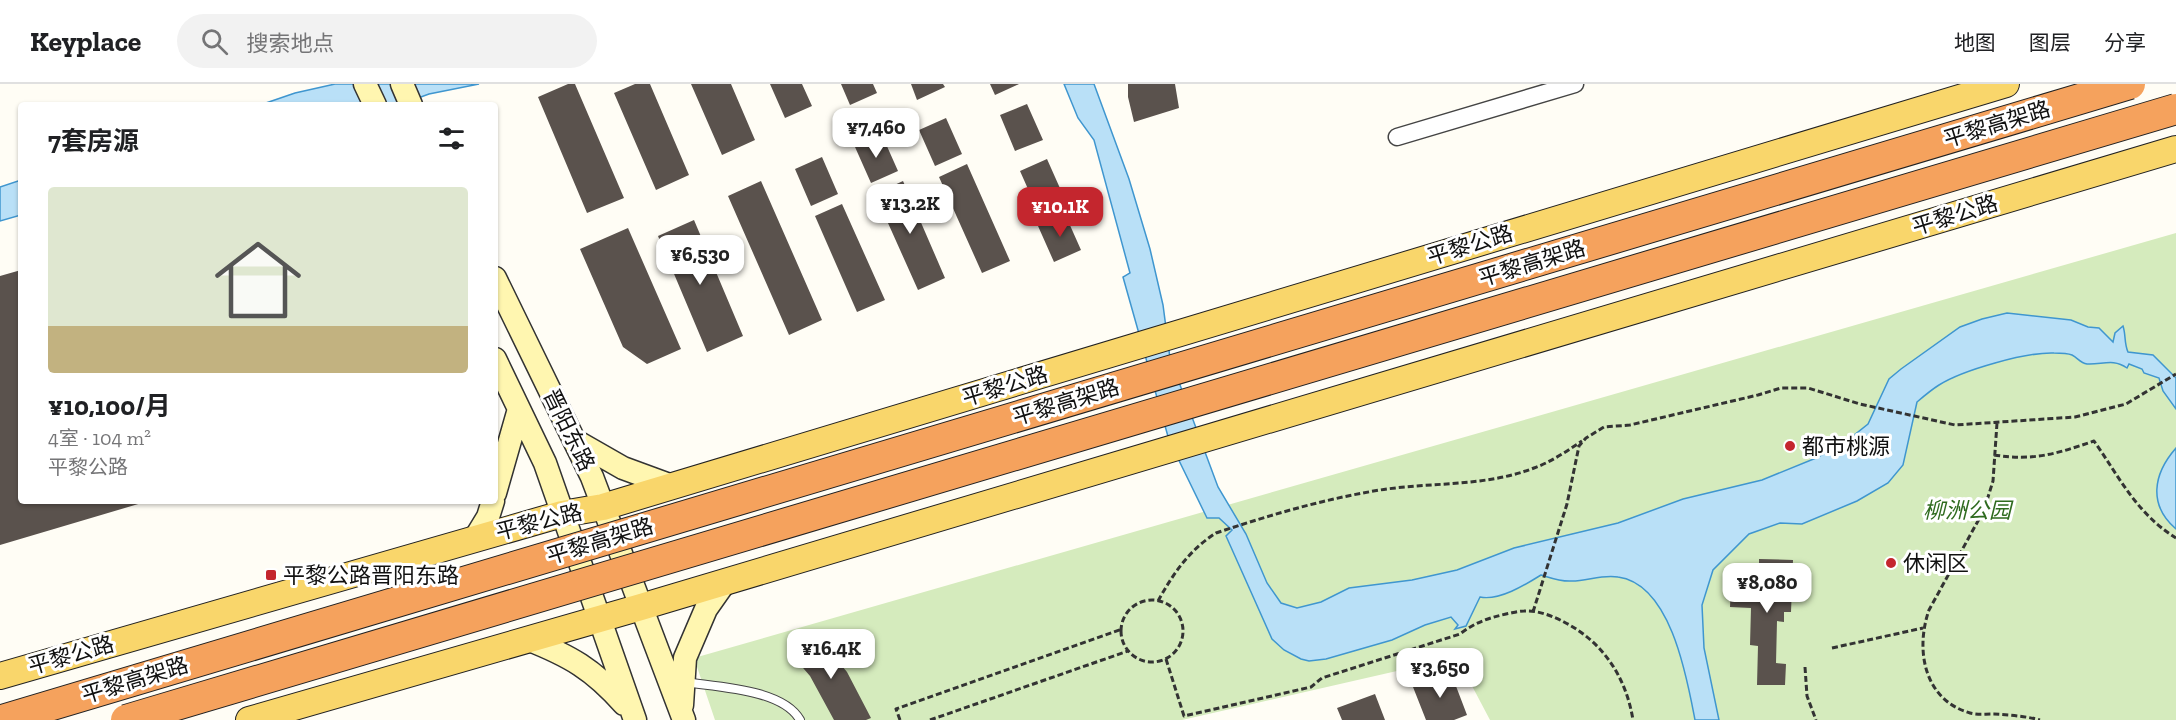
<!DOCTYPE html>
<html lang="zh">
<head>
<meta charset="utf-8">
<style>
	:root { --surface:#fff; --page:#f2f2f2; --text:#202124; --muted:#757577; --line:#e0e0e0; --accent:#c4262e }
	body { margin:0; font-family:"Zilla Slab","Noto Sans SC",serif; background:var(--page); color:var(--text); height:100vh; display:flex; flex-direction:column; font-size:22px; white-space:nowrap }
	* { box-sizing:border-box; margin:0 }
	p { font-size:20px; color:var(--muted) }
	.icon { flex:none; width:33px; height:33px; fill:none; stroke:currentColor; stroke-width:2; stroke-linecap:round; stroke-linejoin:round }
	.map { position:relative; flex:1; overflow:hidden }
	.side { position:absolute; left:18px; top:18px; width:480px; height:402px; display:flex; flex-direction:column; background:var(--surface); border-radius:6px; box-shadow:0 2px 4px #0004 }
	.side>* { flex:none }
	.price { position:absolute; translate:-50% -51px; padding:0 14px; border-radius:12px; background:#fff; color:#222; font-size:20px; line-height:39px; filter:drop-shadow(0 2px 3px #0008) }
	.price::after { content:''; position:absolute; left:50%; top:36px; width:18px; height:14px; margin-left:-9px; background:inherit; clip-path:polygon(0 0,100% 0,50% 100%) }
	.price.current { background:var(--accent); color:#fff }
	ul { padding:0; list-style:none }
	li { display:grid; align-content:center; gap:12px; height:318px; padding:0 30px }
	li+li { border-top:2px solid var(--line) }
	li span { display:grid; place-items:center; height:186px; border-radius:6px; color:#555 }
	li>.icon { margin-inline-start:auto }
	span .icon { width:108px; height:108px; fill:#fffc; stroke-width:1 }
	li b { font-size:26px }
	h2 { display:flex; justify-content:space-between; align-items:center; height:72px; padding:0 30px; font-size:26px }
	header { display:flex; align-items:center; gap:36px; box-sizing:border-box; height:84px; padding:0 30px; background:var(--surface); border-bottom:2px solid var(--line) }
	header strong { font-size:28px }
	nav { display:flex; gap:33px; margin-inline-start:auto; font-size:21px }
	.search { width:420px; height:54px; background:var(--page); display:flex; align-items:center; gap:15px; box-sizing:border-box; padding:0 21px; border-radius:33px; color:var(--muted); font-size:22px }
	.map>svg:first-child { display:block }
	.green { fill:#d5ebbd }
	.water { fill:#b9e0f7; stroke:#3f96cf; stroke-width:1.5 }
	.building { fill:#5a524d }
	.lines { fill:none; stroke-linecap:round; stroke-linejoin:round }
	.lane-casing { stroke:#444; stroke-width:10 }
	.street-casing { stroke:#444; stroke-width:19 }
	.secondary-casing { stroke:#333; stroke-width:25 }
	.primary-casing { stroke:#222; stroke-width:28 }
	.path { stroke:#333; stroke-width:3; stroke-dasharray:6 3; stroke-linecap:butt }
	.lane { stroke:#fff; stroke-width:8 }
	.street { stroke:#fff; stroke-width:16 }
	.secondary { stroke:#fff6b0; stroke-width:22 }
	.primary { stroke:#f9d66b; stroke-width:26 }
	.highway-bridge-casing { stroke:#222; stroke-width:32; stroke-linecap:butt }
	.highway-bridge { stroke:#f5a25d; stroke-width:30 }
	.poi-dot { fill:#c4262e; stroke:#fff; stroke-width:2 }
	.labels { text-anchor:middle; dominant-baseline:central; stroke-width:6; stroke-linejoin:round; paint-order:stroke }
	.street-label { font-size:22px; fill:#111; stroke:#fff }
	.poi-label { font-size:22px; fill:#111; stroke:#fff; text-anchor:start }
	.park-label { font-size:22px; font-style:italic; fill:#2f6b1f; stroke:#fff }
</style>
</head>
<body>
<header>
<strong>Keyplace</strong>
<div class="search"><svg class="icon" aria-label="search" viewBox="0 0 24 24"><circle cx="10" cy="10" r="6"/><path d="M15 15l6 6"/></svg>搜索地点</div>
<nav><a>地图</a><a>图层</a><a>分享</a></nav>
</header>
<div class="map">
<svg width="2176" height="636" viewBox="0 0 2176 636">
	<rect width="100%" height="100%" fill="#fffdf5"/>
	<!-- green -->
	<path class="green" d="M2176 149V636H1490L1471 600 1445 576 1182 636H715L694 574Z"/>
	<!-- water -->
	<path class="water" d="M335 0H479L429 10 399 21H260L295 9Z
		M1064 0H1094L1129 95 1150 165 1163 221 1170 274 1218 403 1246 450 1267 499 1281 519 1297 524 1321 518 1349 504 1412 496 1457 486 1514 464 1618 439 1683 415 1762 396 1816 374 1844 359 1868 340 1889 295 1901 285 1960 243 1982 235 2007 229 2071 236 2088 243 2099 244 2113 258 2115 249 2123 242C2126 251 2124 259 2128 268L2153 271 2176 294V325L2163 307 2159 294 2144 289 2142 285 2129 280 2127 284C2113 274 2102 281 2087 280 2080 279 2078 274 2072 271 2067 269 2059 269 2054 269 2026 268 1963 286 1939 301 1931 306 1924 312 1917 318L1903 381 1888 399 1857 417 1802 440 1780 439 1749 450 1713 486 1702 521 1704 564 1719 636H1695C1687 594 1671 500 1618 493 1603 490 1587 497 1572 497 1561 498 1551 494 1541 491 1525 501 1499 517 1480 513L1466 542 1455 545 1458 541 1451 533 1425 541 1392 556 1326 575 1309 577 1301 575 1284 566 1272 555 1226 452 1232 446 1219 434H1207L1169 356 1123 193 1130 189 1094 56 1078 34Z
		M21 96V131L0 137V103Z
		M2176 364V445C2148 421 2153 390 2176 364Z"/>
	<!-- building -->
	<path class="building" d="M568 0H575L624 114 587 129 538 13Z
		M635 0H650L689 91 656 106 614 9Z
		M691 0H731L755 56 722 71Z
		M770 0H802L812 22 785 34Z
		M841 0H873L877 9 850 21Z
		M911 0H943L945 3 917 16Z
		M990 0H1019L995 11Z
		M1128 0H1175L1179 24 1134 38 1128 13Z
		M1027 20 1043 56 1015 67 1000 31Z
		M946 34 962 70 935 82 919 46Z
		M882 51 898 87 871 99 855 63Z
		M822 73 838 110 811 122 795 85Z
		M1047 75 1063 111 1036 123 1020 87Z
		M967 80 1010 177 982 189 939 93Z
		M761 97 822 236 789 251 728 112Z
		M903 97 945 194 918 206 875 110Z
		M842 120 885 216 857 228 815 132Z
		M1065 130 1081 166 1054 178 1038 142Z
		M694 136 743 252 707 268 658 152Z
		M628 144 681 265 647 280 623 263 580 165Z
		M21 186V417L145 418 0 461V192Z
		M1759 475 1793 476 1791 528H1784V538L1777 537 1776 579 1786 580 1785 601H1757L1758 562 1750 561 1751 524 1730 523 1731 497 1759 498Z
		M810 549 823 559 847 588 871 634 866 636H834L810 592 791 570Z
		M1451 589 1467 631 1454 636H1426L1413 603Z
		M1375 610 1385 636H1342L1337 624Z"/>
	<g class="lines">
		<defs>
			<path id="lane" d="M685 598C717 603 783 605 800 636"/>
			<path id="street" d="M1397 53 1575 0"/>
			<path id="secondary" d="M365 0 375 21
				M402 0 411 21
				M495 194 592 393 684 636
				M495 275 545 379 635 636
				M574 356 623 384 672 402
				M495 409 519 325
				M474 456 488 433 493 417
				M527 555C570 572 593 585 624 620
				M682 621 685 574 706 525 725 498"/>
			<path id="primary" d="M0 592 562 430 603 423 2006 0
				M249 636 641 523 2176 65"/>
		</defs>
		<!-- lane casing -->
		<use href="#lane" class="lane-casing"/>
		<!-- street casing -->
		<use href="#street" class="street-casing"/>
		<!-- secondary casing -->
		<use href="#secondary" class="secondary-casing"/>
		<!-- primary casing -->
		<use href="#primary" class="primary-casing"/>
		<!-- path -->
		<path class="path" d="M1997 339 1993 397 1984 426 1929 526C1915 566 1924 616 1970 629 1977 631 1986 630 1994 630 2009 631 2025 632 2040 636
			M1994 371C2034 377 2056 370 2094 357 2120 394 2136 429 2176 454
			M1121 547a31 31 0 1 1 62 0a31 31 0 1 1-62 0Z
			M1158 517C1173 490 1189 466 1216 449 1270 431 1324 415 1380 406 1431 398 1485 403 1534 384 1551 378 1567 367 1582 357
			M1533 528 1567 420 1579 362 1586 354 1604 343 1630 341 1758 311 1781 304H1808L1860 320 1955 341 2075 333 2126 320 2176 290
			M1832 564 1923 544
			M1166 575 1184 632 1311 603 1322 594 1460 550C1474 539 1488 534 1506 530 1512 529 1518 527 1524 527 1537 526 1553 532 1564 538 1603 558 1626 593 1633 636
			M1805 583 1807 612 1816 636
			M900 636 896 625 1122 545
			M930 636 1128 567"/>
		<!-- lane -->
		<use href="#lane" class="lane"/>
		<!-- street -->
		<use href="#street" class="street"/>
		<!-- secondary -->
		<use href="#secondary" class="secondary"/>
		<!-- primary -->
		<use href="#primary" class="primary"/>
		<defs>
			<path id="highway-bridge" d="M2 636 2130 0
				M126 636 2176 25"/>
		</defs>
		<!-- highway-bridge casing -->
		<use href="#highway-bridge" class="highway-bridge-casing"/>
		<!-- highway-bridge -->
		<use href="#highway-bridge" class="highway-bridge"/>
	</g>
	<!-- markers -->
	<g class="poi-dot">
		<circle cx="1790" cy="362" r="6"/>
		<circle cx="1891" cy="479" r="6"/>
		<rect x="265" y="485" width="12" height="12" rx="3"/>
	</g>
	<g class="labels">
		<!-- street labels -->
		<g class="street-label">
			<text transform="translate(1997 40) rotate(-17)">平黎高架路</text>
			<text transform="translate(1955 131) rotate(-17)">平黎公路</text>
			<text transform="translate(1470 161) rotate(-17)">平黎公路</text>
			<text transform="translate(1532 179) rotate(-17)">平黎高架路</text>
			<text transform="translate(1005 302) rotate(-17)">平黎公路</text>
			<text transform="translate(1066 318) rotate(-17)">平黎高架路</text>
			<text transform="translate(569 346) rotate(64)">晋阳东路</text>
			<text transform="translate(539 438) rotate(-14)">平黎公路</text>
			<text transform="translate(600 457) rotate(-17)">平黎高架路</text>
			<text transform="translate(71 571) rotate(-16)">平黎公路</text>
			<text transform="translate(135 596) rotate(-17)">平黎高架路</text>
		</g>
		<!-- poi labels -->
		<g class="poi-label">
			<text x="1802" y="362">都市桃源</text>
			<text x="1903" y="479">休闲区</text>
			<text x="283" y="491">平黎公路晋阳东路</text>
		</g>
		<!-- park labels -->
		<g class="park-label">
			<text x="1967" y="426">柳洲公园</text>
		</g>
	</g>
</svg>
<b class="price" style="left:876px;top:75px">¥7,460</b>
<b class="price" style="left:910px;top:151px">¥13.2K</b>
<b class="price current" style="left:1060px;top:154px">¥10.1K</b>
<b class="price" style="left:700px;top:202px">¥6,530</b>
<b class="price" style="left:1767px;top:530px">¥8,080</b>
<b class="price" style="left:831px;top:596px">¥16.4K</b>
<b class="price" style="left:1440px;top:615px">¥3,650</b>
<section class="side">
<h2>7套房源<svg class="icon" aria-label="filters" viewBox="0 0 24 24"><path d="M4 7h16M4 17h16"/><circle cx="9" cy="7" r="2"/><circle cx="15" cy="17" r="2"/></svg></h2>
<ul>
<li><span style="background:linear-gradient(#dfe7d0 75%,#c2b280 0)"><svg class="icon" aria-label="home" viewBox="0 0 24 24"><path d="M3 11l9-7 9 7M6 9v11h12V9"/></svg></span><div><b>¥10,100/月</b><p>4室 · 104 m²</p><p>平黎公路</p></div></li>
</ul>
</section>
</div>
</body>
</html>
